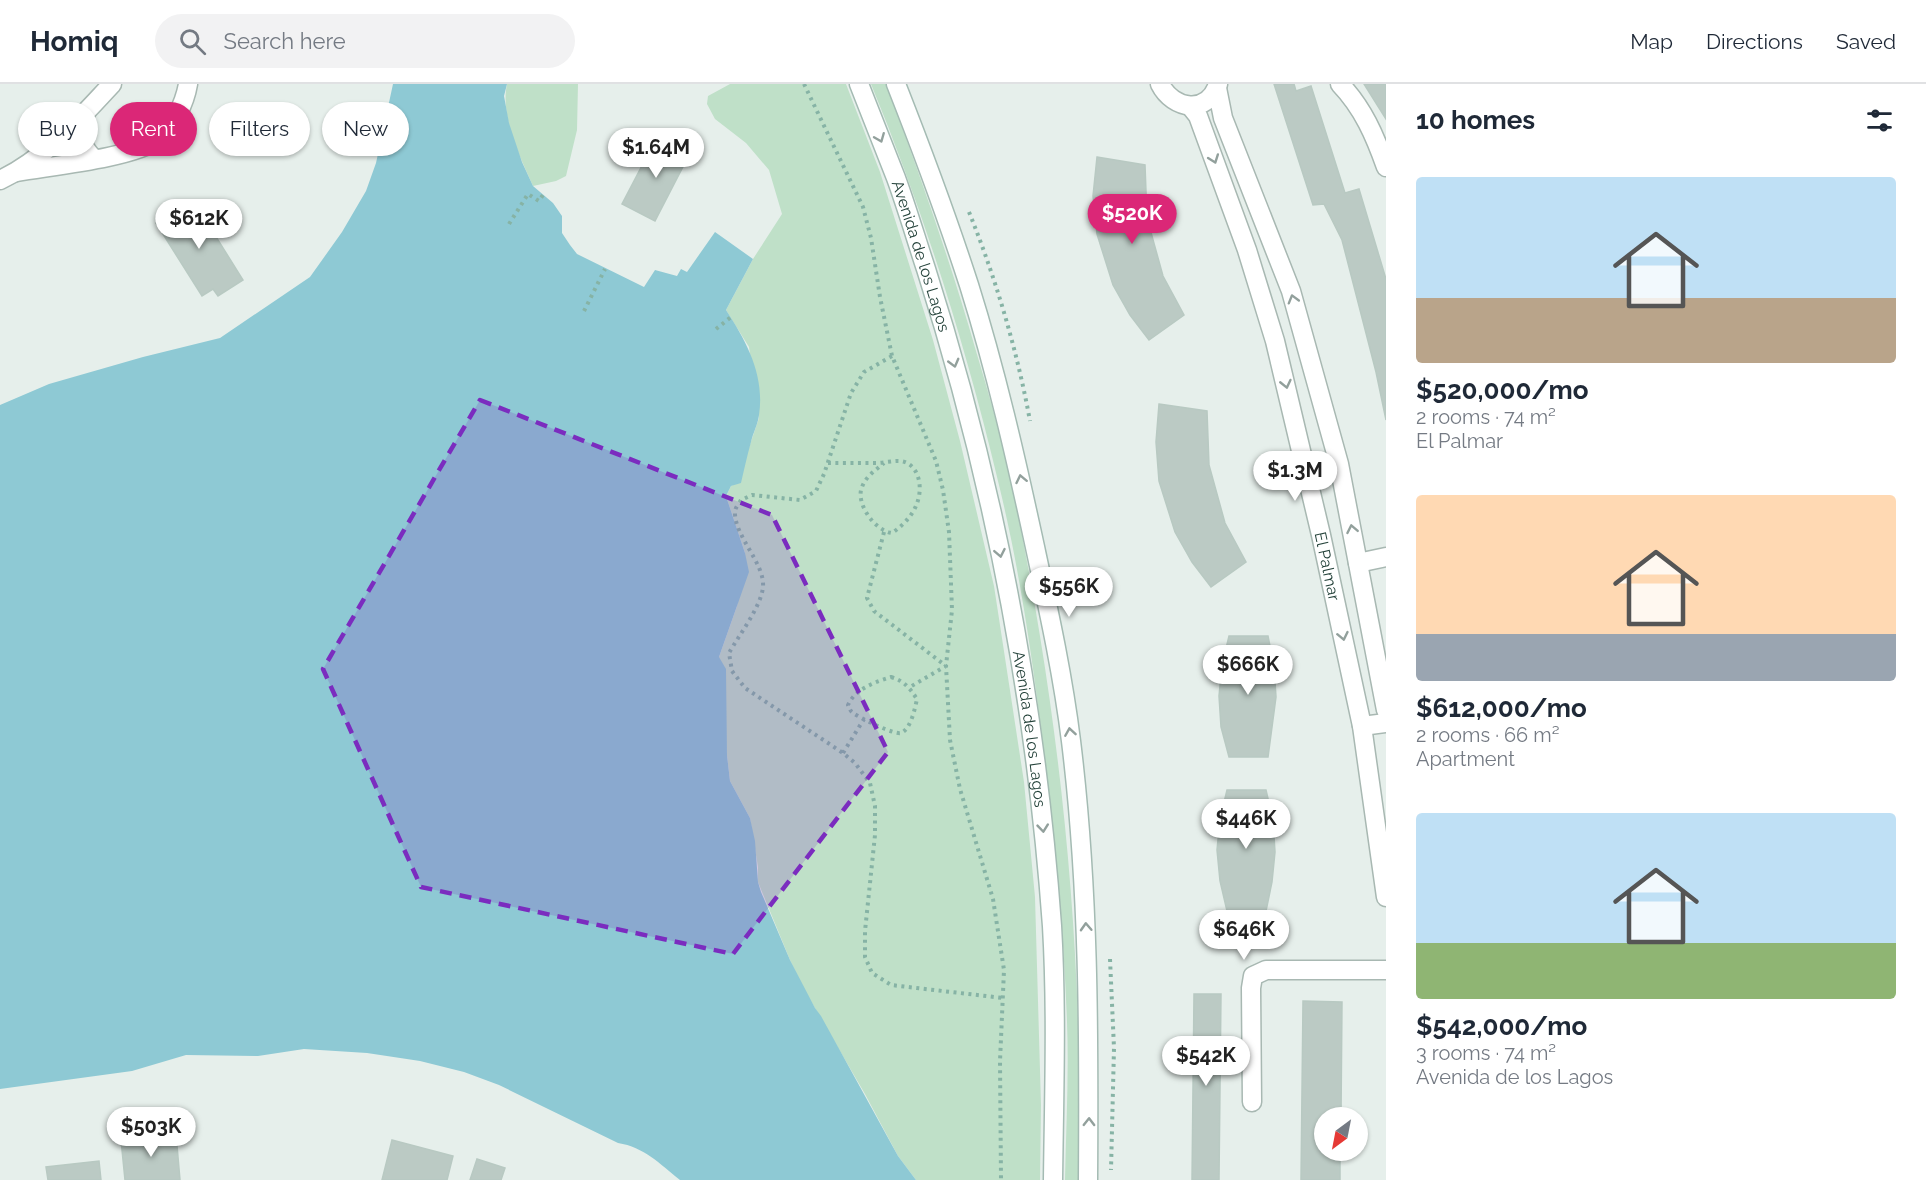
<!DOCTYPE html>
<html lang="en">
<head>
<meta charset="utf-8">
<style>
	:root { --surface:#fff; --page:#f2f2f3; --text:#1f2937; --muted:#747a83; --line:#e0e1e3; --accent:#db2777 }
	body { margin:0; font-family:Raleway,sans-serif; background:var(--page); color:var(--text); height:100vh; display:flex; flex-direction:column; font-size:22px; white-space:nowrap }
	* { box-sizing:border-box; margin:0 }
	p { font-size:20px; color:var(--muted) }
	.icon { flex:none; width:33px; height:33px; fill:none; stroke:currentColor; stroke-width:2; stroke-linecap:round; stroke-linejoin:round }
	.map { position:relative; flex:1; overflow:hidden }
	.side { display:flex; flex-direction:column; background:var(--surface); width:540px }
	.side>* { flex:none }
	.banner { position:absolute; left:18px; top:18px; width:570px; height:54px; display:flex; gap:12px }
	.needle { width:39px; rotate:212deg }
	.fabs { position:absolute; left:1314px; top:1023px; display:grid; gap:12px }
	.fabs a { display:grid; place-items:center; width:54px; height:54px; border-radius:50%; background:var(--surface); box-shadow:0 2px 4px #0004; font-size:30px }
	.price { position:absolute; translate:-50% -51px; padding:0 14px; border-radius:21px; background:#fff; color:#222; font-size:20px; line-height:39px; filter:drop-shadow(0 2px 3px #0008) }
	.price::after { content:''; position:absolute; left:50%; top:36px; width:18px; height:14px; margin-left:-9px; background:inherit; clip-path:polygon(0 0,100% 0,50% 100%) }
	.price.selected { background:var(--accent); color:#fff }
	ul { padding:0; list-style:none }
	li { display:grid; align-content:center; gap:12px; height:318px; padding:0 30px }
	li span { display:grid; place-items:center; height:186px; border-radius:6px; color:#555 }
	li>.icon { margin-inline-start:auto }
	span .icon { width:108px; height:108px; fill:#fffc; stroke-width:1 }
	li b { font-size:26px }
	h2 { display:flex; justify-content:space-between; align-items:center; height:72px; padding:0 30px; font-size:26px }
	.pill { padding:0 21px; border-radius:27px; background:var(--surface); box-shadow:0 2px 4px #0004; font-size:21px; line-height:54px }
	.pill.selected { background:var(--accent); color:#fff }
	header { display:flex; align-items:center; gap:36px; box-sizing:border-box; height:84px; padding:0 30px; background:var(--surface); border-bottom:2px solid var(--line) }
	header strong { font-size:28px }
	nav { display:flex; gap:33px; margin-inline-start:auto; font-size:21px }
	.search { width:420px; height:54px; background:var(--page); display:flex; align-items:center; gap:15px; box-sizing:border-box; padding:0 21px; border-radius:33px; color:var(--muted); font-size:22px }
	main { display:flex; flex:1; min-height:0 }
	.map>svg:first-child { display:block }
	.green { fill:#bfe0c8 }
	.water { fill:#8ec9d4 }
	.building { fill:#bbcac4; stroke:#b8c9c2; stroke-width:1.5 }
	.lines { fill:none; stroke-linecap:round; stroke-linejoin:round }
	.street-casing { stroke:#a8b8b2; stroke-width:21 }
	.secondary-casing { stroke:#a4bbb3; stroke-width:21 }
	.path { stroke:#86b3a5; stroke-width:4; stroke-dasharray:3 4.5; stroke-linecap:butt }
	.street { stroke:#fff; stroke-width:18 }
	.secondary { stroke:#fff; stroke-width:18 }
	.oneway { stroke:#92a09c }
	.marked { fill:#7b2cbf; fill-opacity:0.2; stroke:#7b2cbf; stroke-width:4.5; stroke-dasharray:12 8; stroke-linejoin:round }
	.labels { text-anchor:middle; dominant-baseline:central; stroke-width:5; stroke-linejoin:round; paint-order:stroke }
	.street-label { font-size:16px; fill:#24423a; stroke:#f7fbf9 }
</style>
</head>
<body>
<header>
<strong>Homiq</strong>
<div class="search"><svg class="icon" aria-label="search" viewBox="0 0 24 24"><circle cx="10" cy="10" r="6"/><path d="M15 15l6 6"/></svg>Search here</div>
<nav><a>Map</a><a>Directions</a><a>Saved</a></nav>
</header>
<main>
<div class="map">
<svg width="1386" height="1096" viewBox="0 0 1386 1096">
	<rect width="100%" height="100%" fill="#e6efeb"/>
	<!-- green -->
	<path class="green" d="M507 0H578L577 46 566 92 556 97 533 102C520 72 500 34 507 0Z
		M730 0H846L880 88 933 256 960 357 994 502 1024 698 1035 813 1041 1021 1040 1096H916L898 1072 865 1010 805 907 790 876 758 798V783L750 734 730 697 727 671 719 573 737 522 745 469 726 412 731 402 737 399 759 334 749 263 726 226 753 175 782 130 769 86 746 59 715 35 707 20 708 12Z
		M871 0H886C919 88 950 176 976 267 989 310 1001 353 1011 397 1060 629 1084 859 1079 1096H1065C1066 1044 1069 991 1067 938 1064 848 1055 758 1044 669 1033 578 1020 486 998 397 966 262 924 129 871 0Z"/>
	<!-- water -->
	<path class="water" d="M393 0H507L504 12 509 39 522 78 533 102 553 119 562 132V149L570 161 577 170 644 203 655 186 677 192 681 185 687 188 715 148 753 175 726 226C747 258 765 292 759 331 758 340 753 349 751 358 747 372 744 386 741 399L731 402 726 412 745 469 749 488 719 573 726 585 727 671 730 697 750 734 755 757 758 798 761 808 790 876 815 924 821 932 898 1072 916 1096H680C660 1080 644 1063 618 1059L499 1001 464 988 420 977 367 969 304 965 258 972 186 971 132 987 0 1005V321L49 300 143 273 220 254 310 193 342 148 366 107 376 79Z"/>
	<!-- building -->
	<path class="building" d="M1274 0H1294L1296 7 1311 2 1345 109 1359 105 1386 195V336L1376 288 1342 156 1324 120 1313 121Z
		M1364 0H1386V35Z
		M657 53 690 69 655 137 622 120Z
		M1097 73 1145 81 1147 134 1163 192 1184 231 1149 256 1130 231 1113 201 1097 150 1093 112Z
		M193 116 243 196 218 212 213 205 202 212 156 139Z
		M1159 320 1207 327 1209 381 1225 439 1246 478 1211 503 1192 478 1175 448 1159 397 1156 358Z
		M1229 552H1268L1274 582 1276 613 1268 673H1229L1221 643 1219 612 1222 581Z
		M1227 706H1266L1273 736 1275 768 1272 798 1266 827H1227L1220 797 1217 766 1220 735Z
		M1194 910H1221L1219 1096H1192Z
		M1303 917 1342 918 1341 1034H1324V1066H1340V1096H1301Z
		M176 1050 180 1096H125L121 1056Z
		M392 1056 453 1072 447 1096H382Z
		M477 1075 505 1084 501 1096H470Z
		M99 1077 101 1096H48L46 1083Z"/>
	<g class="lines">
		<defs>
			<g id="street">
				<path d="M1160 0C1173 26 1208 31 1218 0"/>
				<path d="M1340 0C1363 24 1375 52 1386 83"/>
				<path d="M1217 4 1223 34 1291 207 1339 380 1386 626"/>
				<path id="s1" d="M1190 22 1198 32 1247 166 1275 257 1321 451 1362 642 1386 813"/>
				<path d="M86 28C78 51 77 57 94 75"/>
				<path d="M17 88C50 82 132 74 157 56 173 45 185 18 188 0"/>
				<path d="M0 96C45 75 79 35 112 0"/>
				<path d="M1358 479 1386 473"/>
				<path d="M1362 642 1386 639"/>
				<path d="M1252 1018 1251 904 1253 892 1266 886H1386"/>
			</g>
			<g id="secondary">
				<path id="s2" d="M859 0C871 31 884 63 896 94 907 124 916 155 926 185 994 398 1036 620 1052 842 1057 927 1054 1012 1053 1096"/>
				<path d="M896 0C922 66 947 133 969 201 996 287 1016 375 1035 463 1049 528 1063 592 1071 657 1089 803 1089 949 1088 1096"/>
			</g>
		</defs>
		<!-- street casing -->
		<use href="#street" class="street-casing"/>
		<!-- secondary casing -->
		<use href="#secondary" class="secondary-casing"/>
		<!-- path -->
		<path class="path" d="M804 0 863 123 871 154 880 213 892 272 936 377 943 406 949 448 952 526 946 582 950 656 960 705 993 815 1004 886 1000 977 1001 1096
			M969 128C996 195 1017 266 1030 337
			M509 140 528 110 539 117 543 111
			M584 227 605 185
			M716 245 731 233
			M892 272 864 288 851 309 824 390 816 407 800 416 752 411 741 416C739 419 735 424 735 428 734 452 765 479 763 503 761 523 739 551 729 569L732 587 745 604 843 669 855 679 870 699 875 722V751L865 847V873L872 889 891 901 1003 914
			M828 379C843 379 859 379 875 379 883 379 891 377 898 377 916 377 922 397 919 412 916 428 905 440 892 449 875 447 855 419 862 403 866 392 876 386 884 379
			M884 448 867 514 874 527 946 582 910 603
			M891 593C904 597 909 603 917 615 915 624 911 645 901 649 894 651 860 634 853 629 850 627 850 625 848 621 855 605 875 598 891 593Z
			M843 669 864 635
			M1110 875 1114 964 1111 1086"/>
		<!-- street -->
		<use href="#street" class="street"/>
		<!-- secondary -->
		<use href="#secondary" class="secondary"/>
	</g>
	<!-- one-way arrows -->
	<defs><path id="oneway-chevron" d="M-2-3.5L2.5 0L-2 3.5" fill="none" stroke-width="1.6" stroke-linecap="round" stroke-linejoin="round" transform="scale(1.5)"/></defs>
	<g class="oneway">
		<use href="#oneway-chevron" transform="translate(880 54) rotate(68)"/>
		<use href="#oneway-chevron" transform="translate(1214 75) rotate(70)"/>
		<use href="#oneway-chevron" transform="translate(1293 215) rotate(-106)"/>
		<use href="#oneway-chevron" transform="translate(954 279) rotate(75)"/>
		<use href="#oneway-chevron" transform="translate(1286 300) rotate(77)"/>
		<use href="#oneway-chevron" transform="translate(1021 395) rotate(-102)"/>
		<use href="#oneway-chevron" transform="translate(1352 445) rotate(-101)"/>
		<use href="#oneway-chevron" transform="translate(1000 469) rotate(79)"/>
		<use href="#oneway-chevron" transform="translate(1343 552) rotate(78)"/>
		<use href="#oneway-chevron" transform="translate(1070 648) rotate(-99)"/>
		<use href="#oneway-chevron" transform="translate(1043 744) rotate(84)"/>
		<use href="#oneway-chevron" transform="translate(1086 843) rotate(-93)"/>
		<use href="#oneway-chevron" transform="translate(1089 1038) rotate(-89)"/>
	</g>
	<!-- marked area -->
	<path class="marked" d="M480 316 772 431 888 668 733 870 421 803 323 585Z"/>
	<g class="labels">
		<!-- street labels -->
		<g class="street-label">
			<text stroke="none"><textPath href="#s2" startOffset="183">Avenida de los Lagos</textPath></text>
			<text stroke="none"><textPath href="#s1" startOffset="482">El Palmar</textPath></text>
			<text stroke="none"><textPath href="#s2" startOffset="669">Avenida de los Lagos</textPath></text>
		</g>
	</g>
</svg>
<div class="fabs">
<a><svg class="needle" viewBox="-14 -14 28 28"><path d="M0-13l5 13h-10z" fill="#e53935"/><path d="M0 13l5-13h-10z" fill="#747a83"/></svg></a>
</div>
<b class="price" style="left:656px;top:95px">$1.64M</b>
<b class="price selected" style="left:1132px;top:161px">$520K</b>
<b class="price" style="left:199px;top:166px">$612K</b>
<b class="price" style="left:1295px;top:418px">$1.3M</b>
<b class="price" style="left:1069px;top:534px">$556K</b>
<b class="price" style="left:1248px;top:612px">$666K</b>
<b class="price" style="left:1246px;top:766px">$446K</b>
<b class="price" style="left:1244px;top:877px">$646K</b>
<b class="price" style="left:1206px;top:1003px">$542K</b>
<b class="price" style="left:151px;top:1074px">$503K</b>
<div class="banner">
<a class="pill">Buy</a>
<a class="pill selected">Rent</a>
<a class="pill">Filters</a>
<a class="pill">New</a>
</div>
</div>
<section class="side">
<h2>10 homes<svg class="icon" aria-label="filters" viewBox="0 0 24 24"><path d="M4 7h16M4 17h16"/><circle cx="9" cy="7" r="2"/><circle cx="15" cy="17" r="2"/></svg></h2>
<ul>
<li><span style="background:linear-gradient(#bfe0f5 65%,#b9a48a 0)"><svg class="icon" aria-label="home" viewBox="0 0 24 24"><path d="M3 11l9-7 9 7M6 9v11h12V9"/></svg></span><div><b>$520,000/mo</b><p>2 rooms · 74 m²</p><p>El Palmar</p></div></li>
<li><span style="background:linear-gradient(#ffd9b3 75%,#9aa5b1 0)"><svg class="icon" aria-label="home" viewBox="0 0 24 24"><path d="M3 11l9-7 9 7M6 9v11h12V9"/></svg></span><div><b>$612,000/mo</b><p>2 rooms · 66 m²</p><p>Apartment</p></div></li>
<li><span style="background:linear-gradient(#bfe0f5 70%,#8fb573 0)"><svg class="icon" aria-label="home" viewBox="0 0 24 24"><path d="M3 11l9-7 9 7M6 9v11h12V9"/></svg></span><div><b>$542,000/mo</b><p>3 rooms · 74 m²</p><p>Avenida de los Lagos</p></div></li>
</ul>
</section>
</main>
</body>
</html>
